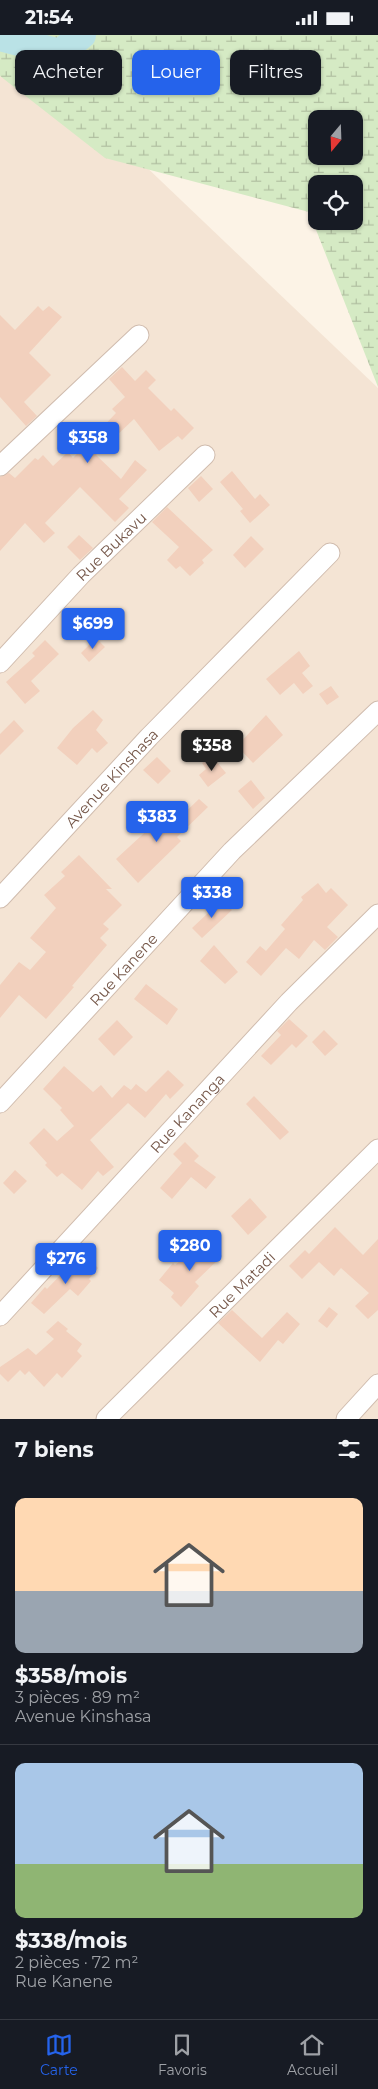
<!DOCTYPE html>
<html lang="fr">
<head>
<meta charset="utf-8">
<style>
	:root { --surface:#171b24; --page:#242831; --text:#f1f3f6; --muted:#9ea1a6; --line:#363941; --accent:#2563eb }
	body { margin:0; font-family:Montserrat,sans-serif; background:var(--page); color:var(--text); height:100vh; display:flex; flex-direction:column; font-size:19px; white-space:nowrap }
	* { box-sizing:border-box; margin:0 }
	p { font-size:16px; color:var(--muted) }
	.icon { flex:none; width:28px; height:28px; fill:none; stroke:currentColor; stroke-width:2; stroke-linecap:round; stroke-linejoin:round }
	.map { position:relative; height:1384px; overflow:hidden }
	.details { display:flex; flex-direction:column; background:var(--surface); flex:1 }
	.details>* { flex:none }
	.guide { position:absolute; left:15px; top:15px; width:349px; height:45px; display:flex; gap:10px }
	.needle { width:32px; rotate:199deg }
	.buttons { position:absolute; left:308px; top:75px; display:grid; gap:10px }
	.buttons a { display:grid; place-items:center; width:55px; height:55px; border-radius:10px; background:var(--surface); box-shadow:0 1px 4px #0004; font-size:25px }
	.price { position:absolute; translate:-50% -42px; padding:0 11px; border-radius:5px; background:var(--accent); color:#fff; font-size:16px; line-height:32px; filter:drop-shadow(0 1px 2px #0008) }
	.price::after { content:''; position:absolute; left:50%; top:30px; width:15px; height:11px; margin-left:-8px; background:inherit; clip-path:polygon(0 0,100% 0,50% 100%) }
	.price.current { background:#222; color:#fff }
	ul { padding:0; list-style:none }
	li { display:grid; align-content:center; gap:10px; height:265px; padding:0 15px }
	li+li { border-top:1px solid var(--line) }
	li span { display:grid; place-items:center; height:155px; border-radius:10px; color:#555 }
	li>.icon { margin-inline-start:auto }
	span .icon { width:90px; height:90px; fill:#fffc; stroke-width:1 }
	li b { font-size:21px }
	h2 { display:flex; justify-content:space-between; align-items:center; height:60px; padding:0 15px; font-size:21px }
	.tag { padding:0 18px; border-radius:10px; background:var(--surface); box-shadow:0 1px 4px #0004; font-size:18px; line-height:45px }
	.tag.current { background:var(--accent); color:#fff }
	.status { display:flex; justify-content:space-between; align-items:center; height:35px; padding:0 25px; background:var(--surface); direction:ltr }
	.status svg { height:14px; fill:currentColor }
	.menu { display:flex; justify-content:space-around; align-items:center; height:70px; border-top:1px solid var(--line); background:var(--surface); font-size:14px; color:var(--muted) }
	.menu a { display:grid; justify-items:center; gap:2px }
	.menu .current { color:var(--accent) }
	.map>svg:first-child { display:block }
	.residential { fill:#f4e4d4 }
	.wetland { fill:url(#wetland-marsh); fill-rule:evenodd }
	.lines { fill:none; stroke-linecap:round; stroke-linejoin:round }
	.river { stroke:#bae2e6; stroke-width:28 }
	.building { fill:#f2d0bd }
	.street-casing { stroke:#d0bcae; stroke-width:21 }
	.street { stroke:#fff; stroke-width:19 }
	.labels { text-anchor:middle; dominant-baseline:central; stroke-width:5; stroke-linejoin:round; paint-order:stroke }
	.street-label { font-size:15px; fill:#76584a; stroke:#fff7ec }
</style>
</head>
<body>
<div class="status"><b>21:54</b><svg viewBox="0 0 49 12"><path d="M0 12V9h3v3zM5 12V6h3v6zM10 12V3h3v9zM15 12V0h3v12zM26 1h20v11H26zM47 4h2v5h-2z"/></svg></div>
<div class="map">
<svg width="378" height="1384" viewBox="0 0 378 1384">
	<defs>
		<pattern id="wetland-marsh" width="20" height="14" patternUnits="userSpaceOnUse" patternTransform="scale(1.25)"><rect width="20" height="14" fill="#d5eac4"/><path d="M1 5h8M5 5V1M11 12h8M15 12V8" fill="none" stroke="#b1c0a1"/></pattern>
	</defs>
	<rect width="100%" height="100%" fill="#fcf3e6"/>
	<!-- residential -->
	<path class="residential" d="M0 0H8L378 353V1384H0Z"/>
	<!-- wetland -->
	<path class="wetland" d="M0 0H378V352L309 177 105 123 0 41ZM316 84H354V121H316ZM316 149H354V186H316Z"/>
	<g class="lines">
		<!-- river -->
		<path class="river" d="M0 2 60 18 82 0"/>
	</g>
	<!-- building -->
	<path class="building" d="M38 271 43 276 49 271 62 282 29 318 51 340 24 367 37 381 26 391 0 362V280L15 295Z
		M122 332 135 346 146 335 156 345 148 353 171 376 174 373 194 393 182 405 178 401 159 416 134 384 96 420 121 444 135 425 147 435 119 464 129 473 115 487 80 452 45 488 55 498 44 508 25 488 0 516V442L9 438 15 443 35 423 38 425 43 420 53 431 68 417 73 423 116 378 112 374 125 362 109 344Z
		M232 436 255 464 260 459 270 470 250 488 240 476 243 474 220 447Z
		M201 441 213 454 199 467 188 453Z
		M167 472 213 515 202 525 204 528 190 541 180 531 176 534 167 525 179 512 152 487Z
		M79 500 93 513 80 525 67 512Z
		M251 501 264 514 245 533 233 520Z
		M96 603 105 612 89 627 81 618Z
		M45 605 59 619 31 646 40 656 25 669 6 647 35 621 32 618Z
		M299 616 310 631 302 638 313 651 303 659 294 648 280 660 266 644Z
		M331 651 339 662 327 670 319 659Z
		M93 675 103 685 96 695 108 708 97 718 92 713 77 730 57 713 73 693Z
		M266 680 283 700 253 728 237 711Z
		M14 685 24 696 0 720V699Z
		M212 721 226 738 208 752 199 740 206 734 202 728Z
		M157 722 171 736 158 749 143 735Z
		M251 745 265 763 253 774 238 756Z
		M199 764 208 772 177 802 181 806 138 848 116 824 166 778 175 787Z
		M79 820 112 854H106L122 870 103 889 109 894 100 903 107 910 72 951 74 952 46 984 19 960 0 983V950L19 927 30 935 46 917 30 903 56 873 44 860 65 841 61 837Z
		M318 848 326 858 331 853 348 870 327 892 338 902 325 915 314 905 299 924 286 913 261 941 246 927 260 911 266 916 285 894 281 890 303 865 301 862Z
		M222 865 232 875 202 903 192 893Z
		M214 910 238 937 225 949 200 926Z
		M146 949 178 974 167 990 134 964Z
		M289 984 308 1001 296 1013 292 1009 271 1030 261 1021 281 1000 277 996Z
		M117 985 133 1002 114 1021 98 1004Z
		M324 995 338 1009 325 1021 312 1007Z
		M64 1031 93 1057 101 1050 112 1063 124 1050 131 1055 136 1049 146 1057 168 1035 184 1050 170 1064 166 1059 145 1083 128 1068 90 1105 114 1132 103 1141 98 1136 82 1155 62 1138 57 1142 45 1130 47 1128 29 1108 44 1093 57 1106 74 1091 60 1075 62 1073 43 1054Z
		M254 1061 289 1097 280 1105 246 1069Z
		M185 1107 199 1121 194 1126 216 1142 206 1154 191 1142 172 1164 160 1153 182 1128 173 1119Z
		M15 1135 27 1146 14 1159 3 1148Z
		M250 1163 267 1182 248 1200 231 1181Z
		M335 1192 363 1220 378 1204V1275L368 1284 355 1271 369 1258 341 1233 334 1241 319 1227 302 1244 289 1231 305 1215 309 1219Z
		M206 1204 222 1221 195 1247 199 1251 181 1272 171 1262 174 1258 159 1245 173 1228 175 1230 180 1226 182 1227Z
		M87 1222 98 1233 89 1244 91 1246 78 1261 70 1254 44 1279 31 1268 45 1252 47 1254 71 1229 77 1234Z
		M329 1272 338 1279 327 1293 318 1286Z
		M232 1275 262 1303 287 1277 300 1289 283 1309 278 1305 260 1327 218 1288Z
		M58 1286 68 1294 66 1296 82 1309 77 1316 82 1321 62 1343 57 1338 44 1352 29 1336 25 1340 20 1335 8 1347 0 1339V1332L28 1313 36 1320 54 1304 46 1297Z"/>
	<g class="lines">
		<defs>
			<g id="street">
				<path d="M0 431 139 300"/>
				<path id="s1" d="M0 628 81 540 205 420"/>
				<path id="s2" d="M0 863 149 702 330 518"/>
				<path id="s3" d="M0 1068 232 816 378 676"/>
				<path id="s4" d="M0 1281 289 967 378 879"/>
				<path id="s5" d="M106 1384 378 1114"/>
				<path d="M346 1384 378 1349"/>
			</g>
		</defs>
		<!-- street casing -->
		<use href="#street" class="street-casing"/>
		<!-- street -->
		<use href="#street" class="street"/>
	</g>
	<g class="labels">
		<!-- street labels -->
		<g class="street-label">
			<text stroke="none"><textPath href="#s1" startOffset="161">Rue Bukavu</textPath></text>
			<text stroke="none"><textPath href="#s2" startOffset="164">Avenue Kinshasa</textPath></text>
			<text stroke="none"><textPath href="#s3" startOffset="182">Rue Kanene</textPath></text>
			<text stroke="none"><textPath href="#s4" startOffset="276">Rue Kananga</textPath></text>
			<text stroke="none"><textPath href="#s5" startOffset="191">Rue Matadi</textPath></text>
		</g>
	</g>
</svg>
<div class="buttons">
<a><svg class="needle" viewBox="-14 -14 28 28"><path d="M0-13l5 13h-10z" fill="#e53935"/><path d="M0 13l5-13h-10z" fill="#9ea1a6"/></svg></a>
<a><svg class="icon" aria-label="locate" viewBox="0 0 24 24"><circle cx="12" cy="12" r="6"/><path d="M12 2v4M12 18v4M2 12h4M18 12h4"/></svg></a>
</div>
<b class="price" style="left:88px;top:429px">$358</b>
<b class="price" style="left:93px;top:615px">$699</b>
<b class="price current" style="left:212px;top:737px">$358</b>
<b class="price" style="left:157px;top:808px">$383</b>
<b class="price" style="left:212px;top:884px">$338</b>
<b class="price" style="left:190px;top:1237px">$280</b>
<b class="price" style="left:66px;top:1250px">$276</b>
<div class="guide">
<a class="tag">Acheter</a>
<a class="tag current">Louer</a>
<a class="tag">Filtres</a>
</div>
</div>
<section class="details">
<h2>7 biens<svg class="icon" aria-label="filters" viewBox="0 0 24 24"><path d="M4 7h16M4 17h16"/><circle cx="9" cy="7" r="2"/><circle cx="15" cy="17" r="2"/></svg></h2>
<ul>
<li><span style="background:linear-gradient(#ffd9b3 60%,#9aa5b1 0)"><svg class="icon" aria-label="home" viewBox="0 0 24 24"><path d="M3 11l9-7 9 7M6 9v11h12V9"/></svg></span><div><b>$358/mois</b><p>3 pièces · 89 m²</p><p>Avenue Kinshasa</p></div></li>
<li><span style="background:linear-gradient(#a9c7e8 65%,#8fb573 0)"><svg class="icon" aria-label="home" viewBox="0 0 24 24"><path d="M3 11l9-7 9 7M6 9v11h12V9"/></svg></span><div><b>$338/mois</b><p>2 pièces · 72 m²</p><p>Rue Kanene</p></div></li>
</ul>
</section>
<nav class="menu">
<a class="current"><svg class="icon" aria-label="map" viewBox="0 0 24 24"><path d="M3 6l6-2 6 2 6-2v14l-6 2-6-2-6 2zM9 4v14M15 6v14"/></svg>Carte</a>
<a><svg class="icon" aria-label="saved" viewBox="0 0 24 24"><path d="M7 4h10v16l-5-4-5 4z"/></svg>Favoris</a>
<a><svg class="icon" aria-label="home" viewBox="0 0 24 24"><path d="M3 11l9-7 9 7M6 9v11h12V9"/></svg>Accueil</a>
</nav>
</body>
</html>
